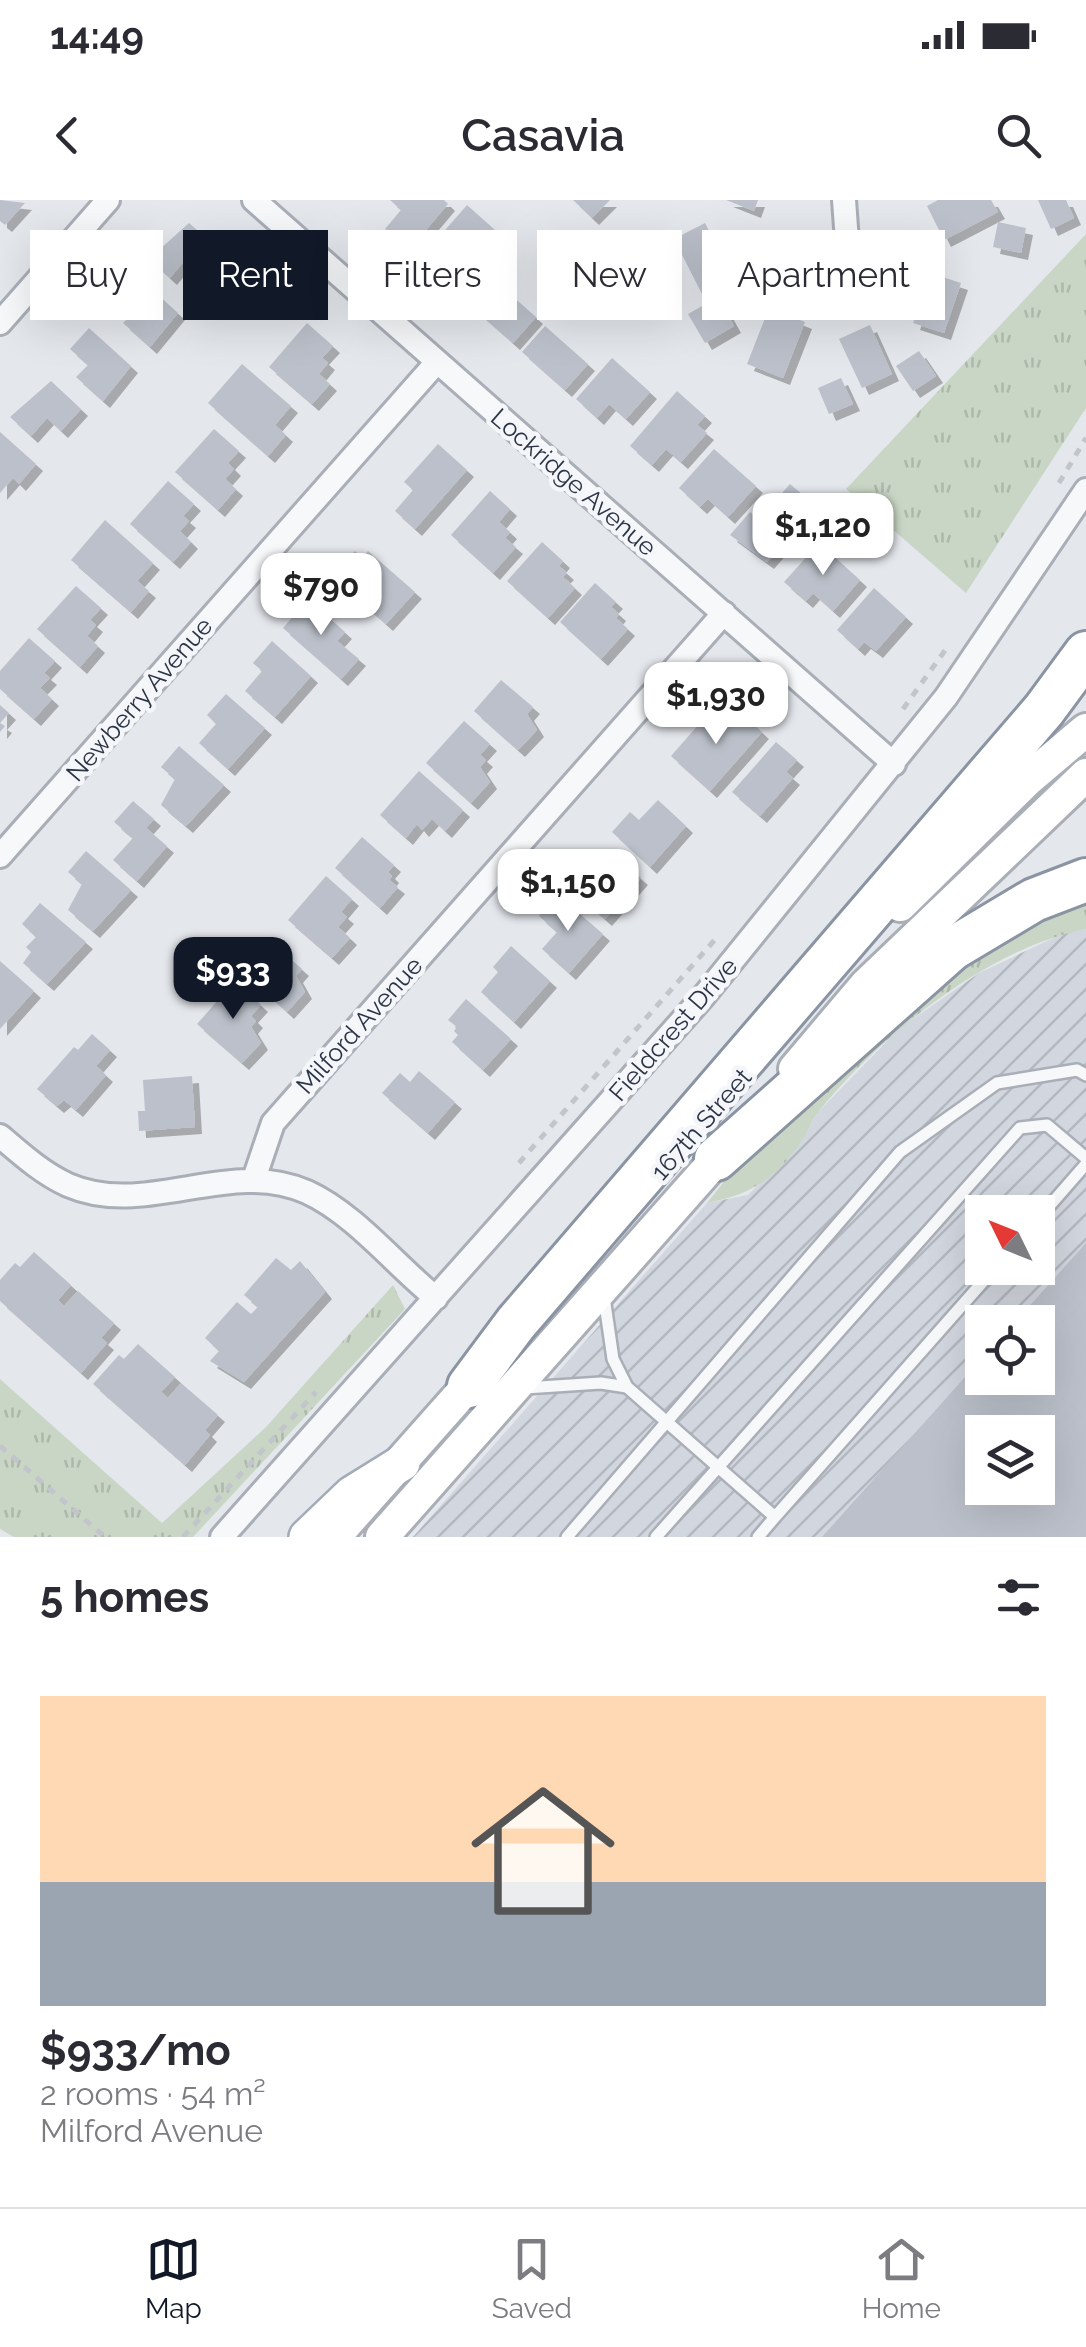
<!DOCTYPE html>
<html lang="en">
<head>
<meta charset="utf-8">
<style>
	:root { --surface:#fff; --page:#f7f7f7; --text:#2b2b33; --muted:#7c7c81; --line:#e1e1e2; --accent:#111827 }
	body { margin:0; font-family:Raleway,sans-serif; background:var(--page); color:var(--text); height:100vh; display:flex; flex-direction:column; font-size:38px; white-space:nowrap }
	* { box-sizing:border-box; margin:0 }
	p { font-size:32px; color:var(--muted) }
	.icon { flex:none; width:55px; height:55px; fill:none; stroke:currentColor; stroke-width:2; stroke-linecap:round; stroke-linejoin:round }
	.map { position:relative; height:1337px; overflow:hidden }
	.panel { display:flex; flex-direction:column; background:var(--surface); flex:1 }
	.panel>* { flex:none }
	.guide { position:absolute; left:30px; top:30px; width:1028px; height:90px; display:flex; gap:20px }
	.needle { width:65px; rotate:313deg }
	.tools { position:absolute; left:965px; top:995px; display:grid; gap:20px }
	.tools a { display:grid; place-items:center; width:90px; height:90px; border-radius:0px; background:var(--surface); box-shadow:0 10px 40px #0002; font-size:50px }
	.price { position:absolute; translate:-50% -85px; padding:0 22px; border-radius:20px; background:#fff; color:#222; font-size:32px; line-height:65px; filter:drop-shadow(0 2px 5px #0008) }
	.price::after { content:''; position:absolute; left:50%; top:60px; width:30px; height:22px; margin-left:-15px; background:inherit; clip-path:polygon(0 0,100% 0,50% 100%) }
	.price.current { background:var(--accent); color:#fff }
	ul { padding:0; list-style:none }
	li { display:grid; align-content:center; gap:20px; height:530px; padding:0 40px }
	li+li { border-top:2px solid var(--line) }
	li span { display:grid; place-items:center; height:310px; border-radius:0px; color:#555 }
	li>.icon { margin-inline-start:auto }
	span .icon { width:180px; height:180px; fill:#fffc; stroke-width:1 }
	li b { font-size:42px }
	h2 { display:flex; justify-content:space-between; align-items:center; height:120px; padding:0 40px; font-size:42px }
	.chip { padding:0 35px; border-radius:0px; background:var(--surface); box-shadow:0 10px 40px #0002; font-size:35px; line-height:90px }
	.chip.current { background:var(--accent); color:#fff }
	.status { display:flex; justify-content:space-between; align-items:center; height:70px; padding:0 50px; background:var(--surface); direction:ltr }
	.status svg { height:28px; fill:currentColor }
	header { display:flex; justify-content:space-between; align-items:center; height:130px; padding:0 40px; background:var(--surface); font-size:45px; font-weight:600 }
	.dock { display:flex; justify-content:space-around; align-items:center; height:140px; border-top:2px solid var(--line); background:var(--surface); font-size:28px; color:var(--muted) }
	.dock a { display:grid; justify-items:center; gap:5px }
	.dock .current { color:var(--accent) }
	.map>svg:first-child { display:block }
	.industrial { fill:url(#industrial-furrows); fill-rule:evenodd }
	.grass { fill:url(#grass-tufts) }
	.building { fill:#bbc0ca; fill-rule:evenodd; filter:url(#shadow) }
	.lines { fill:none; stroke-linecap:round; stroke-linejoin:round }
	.lane-casing { stroke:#a9aeb7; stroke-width:16 }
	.street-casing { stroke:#a9aeb7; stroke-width:28 }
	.secondary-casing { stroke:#a9aeb7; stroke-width:38 }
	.primary-casing { stroke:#a3abb8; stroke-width:40 }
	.highway-casing { stroke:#8b94a3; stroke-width:48 }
	.path { stroke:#c2c5cb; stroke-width:5; stroke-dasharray:8 8; stroke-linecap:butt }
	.lane { stroke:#f7f8fa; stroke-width:11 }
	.street { stroke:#f7f8fa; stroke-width:22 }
	.secondary { stroke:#fff; stroke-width:32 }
	.primary { stroke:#fff; stroke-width:35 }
	.highway { stroke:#fff; stroke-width:42 }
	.labels { text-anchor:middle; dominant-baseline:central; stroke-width:9; stroke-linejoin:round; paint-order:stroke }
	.street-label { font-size:25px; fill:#2b3445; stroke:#f4f6f9 }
</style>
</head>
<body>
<div class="status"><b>14:49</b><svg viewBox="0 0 49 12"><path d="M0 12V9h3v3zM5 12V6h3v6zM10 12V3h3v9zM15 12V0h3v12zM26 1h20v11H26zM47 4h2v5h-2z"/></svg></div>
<header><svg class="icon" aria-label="back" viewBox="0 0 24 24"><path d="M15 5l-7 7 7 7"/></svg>Casavia<svg class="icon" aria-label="search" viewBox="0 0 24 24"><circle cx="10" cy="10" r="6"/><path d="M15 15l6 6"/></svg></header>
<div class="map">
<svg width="1086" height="1337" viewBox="0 0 1086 1337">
	<defs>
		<pattern id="industrial-furrows" width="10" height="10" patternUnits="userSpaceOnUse" patternTransform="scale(2.5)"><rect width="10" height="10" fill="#d2d6de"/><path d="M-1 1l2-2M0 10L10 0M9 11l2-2" fill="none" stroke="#b4b8c0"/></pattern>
		<pattern id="grass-tufts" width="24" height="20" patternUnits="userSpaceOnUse" patternTransform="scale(2.5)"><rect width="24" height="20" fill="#c9d6c5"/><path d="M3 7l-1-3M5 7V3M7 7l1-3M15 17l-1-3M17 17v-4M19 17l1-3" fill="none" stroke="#adb8ab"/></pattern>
		<filter id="shadow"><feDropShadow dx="7" dy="7" stdDeviation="0" flood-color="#0004"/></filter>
	</defs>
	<rect width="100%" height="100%" fill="#e4e7ec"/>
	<!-- industrial -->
	<path class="industrial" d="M1086 729V1337H413L707 1003 748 995 799 945 818 912 900 828 979 773 1064 733ZM982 1012H1038V1068H982ZM982 1122H1038V1178H982ZM982 1232H1038V1288H982Z"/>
	<!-- grass -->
	<path class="grass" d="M1086 34V208L966 393 846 289Z
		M1086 700V729C988 748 881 835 819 911 811 921 807 934 800 944 772 981 751 994 707 1003L746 954 995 735Z
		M393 1085 405 1109 193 1337H14L0 1329V1179L162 1323 266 1227Z"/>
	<!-- building -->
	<path class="building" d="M0 0 25 3 5 25 0 21Z
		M390 0H444L448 4 409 50 385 29 401 10Z
		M573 0H610L592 18Z
		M726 0H758L754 11Z
		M938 0H991L998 12 944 40 927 6Z
		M1038 0H1066L1074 18 1051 29Z
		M467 5 495 30 486 40 497 49 473 77 457 63 442 80 419 60Z
		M998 22 1026 28 1021 53 993 47Z
		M189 23 220 50 200 73 185 60 170 78 149 59Z
		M705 23 719 51 742 39 759 72 705 100 674 39Z
		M930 73 961 83 944 133 913 123Z
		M136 75 178 113 150 147 123 123 135 111 117 95Z
		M493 79 536 117 513 143 470 105Z
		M718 97 734 126 705 143 688 114Z
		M769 108 805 122 783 178 747 164Z
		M307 123 333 146 322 158 328 163 319 174 330 184 312 204 269 167Z
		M870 125 892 174 862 188 839 139Z
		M545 126 588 164 565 190 522 152Z
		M89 128 131 166 103 201 76 177 88 165 70 149Z
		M919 151 936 176 913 191 896 166Z
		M612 158 650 192 626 219 609 204 597 218 576 199Z
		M242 164 291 206 275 225 286 235 268 256 208 203Z
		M841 178 853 204 829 214 818 188Z
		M51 181 81 209 61 231 47 218 31 236 10 217Z
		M677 191 705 216 697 225 707 233 681 262 666 249 652 265 630 246Z
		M214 229 239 251 228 263 234 269 225 279 236 289 218 310 175 272Z
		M0 232 36 264 19 284 13 278 0 293Z
		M438 244 467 270 415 329 395 311 413 290 404 282Z
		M714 249 756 286 728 317 708 299 700 307 679 288Z
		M168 281 194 304 183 316 189 321 180 331 191 342 173 362 130 324Z
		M790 284 816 306 767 362 730 335 750 312 759 319Z
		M490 291 510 309 499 322 510 332 505 338 516 347 493 373 451 335Z
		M105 320 153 363 137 381 149 391 131 412 71 360Z
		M542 342 563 361 559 366 567 373 563 377 575 388 548 418 507 381Z
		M819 343 860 380 833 411 813 393 806 401 784 382Z
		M355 351 362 358 368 351 415 392 386 424 350 392 357 383 339 368Z
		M595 383 616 402 611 407 619 414 616 418 628 429 601 459 560 422Z
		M76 386 101 408 90 420 96 425 87 436 98 446 80 467 37 429Z
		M874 388 906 417 876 451 864 442 858 449 837 430Z
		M308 399 345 432 337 441 359 459 341 479 283 428Z
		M29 438 55 461 44 473 50 478 40 488 52 499 34 519 0 489V471Z
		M272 441 311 476 275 517 245 491 262 471 253 463Z
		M501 480 533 507 527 514 537 530 518 550 474 511Z
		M226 494 265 528 228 569 199 543 216 524 207 515Z
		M0 505 9 513 0 523 5 526 0 532Z
		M714 507 731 522 740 512 762 532 710 591 671 556Z
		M464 521 490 544 480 555 486 560 480 567 490 582 471 603 426 563Z
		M776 542 797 560 786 572 793 578 760 616 732 592Z
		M179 546 224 585 186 626 161 605 175 579 161 567Z
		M419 571 463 610 445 631 432 619 422 630 417 624 406 638 380 615Z
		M658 600 686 626 650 667 612 632 630 612 639 620Z
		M133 601 154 619 146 628 167 646 137 681 113 660 133 638 114 622Z
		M362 637 394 665 388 672 392 676 389 680 398 687 380 708 335 668Z
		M86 651 131 690 93 731 68 710 82 684 68 672Z
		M612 653 641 678 605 719 566 685 584 665 594 673Z
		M326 676 352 699 341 712 347 717 338 727 350 738 332 758 288 720Z
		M558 695 603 734 569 773 542 749 557 732 539 716Z
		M40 703 86 742 47 784 23 763 31 752 26 747 36 737 22 724Z
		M270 741 302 769 296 776 305 792 287 812 243 772Z
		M511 746 550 781 514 822 481 792 498 772 493 767Z
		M0 761 34 791 0 829Z
		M235 781 261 805 251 816 256 821 251 827 261 843 242 863 197 824Z
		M466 799 511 839 483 870 452 842 458 835 454 831 457 827 448 820Z
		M92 834 110 850 96 866 106 875 76 910 64 900 57 906 37 889 74 847 78 850Z
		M419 871 455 902 428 933 382 893 400 873 410 882Z
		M192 876 195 927 139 931 138 911H145L143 880Z
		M1086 1043V1337H822L982 1158V1178H1038V1122H1015ZM982 1232H1038V1288H982Z
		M34 1052 71 1085 58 1100 64 1106 78 1091 114 1123 101 1138 107 1143 81 1173 0 1101V1080L15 1063 20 1067Z
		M276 1058 291 1070 300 1061 325 1092 244 1182 210 1161 219 1151 205 1138 237 1102 251 1114 258 1107 244 1095Z
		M138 1144 175 1177 161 1192 168 1198 181 1183 218 1215 205 1230 210 1235 185 1265 93 1184 119 1155 124 1159Z"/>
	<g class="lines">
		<defs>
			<path id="lane" d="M1038 1019 1086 964
				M627 1187 775 1317 995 1068
				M525 1188 601 1183 627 1187 613 1159 604 1097
				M567 1337 900 952 997 883 1077 870 1086 875
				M656 1337 1020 928 1047 925 1086 958
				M758 1337 775 1317"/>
			<path id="street" d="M254 0 894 564
				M844 0 848 55
				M0 123 108 0
				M0 656 437 162
				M0 936C21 954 42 973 68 985 146 1019 229 957 307 992 355 1014 395 1065 436 1098
				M254 979 273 923 724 413
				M222 1337 703 797 946 497 1086 290"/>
			<path id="secondary" d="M900 705 1027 580 1086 530
				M795 869 866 785 1086 575
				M334 1337 483 1169
				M382 1337 730 944"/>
			<path id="primary" d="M307 1337 352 1294 402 1263"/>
			<path id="highway" d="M716 959 952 749 1034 700 1086 680
				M469 1186 516 1123 1044 510 1086 453"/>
		</defs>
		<!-- lane casing -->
		<use href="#lane" class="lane-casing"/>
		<!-- street casing -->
		<use href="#street" class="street-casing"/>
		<!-- secondary casing -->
		<use href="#secondary" class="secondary-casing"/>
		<!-- primary casing -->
		<use href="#primary" class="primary-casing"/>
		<!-- highway casing -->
		<use href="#highway" class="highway-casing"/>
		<!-- path -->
		<path class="path" d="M1059 283 1086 238
			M903 509 946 449
			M519 963 719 735
			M0 1246 105 1337
			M183 1337 316 1192"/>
		<!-- lane -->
		<use href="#lane" class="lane"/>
		<!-- street -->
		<use href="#street" class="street"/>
		<!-- secondary -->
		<use href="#secondary" class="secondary"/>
		<!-- primary -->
		<use href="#primary" class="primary"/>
		<!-- highway -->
		<use href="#highway" class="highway"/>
	</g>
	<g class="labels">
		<!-- street labels -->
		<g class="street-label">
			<text transform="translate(574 282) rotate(41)">Lockridge Avenue</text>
			<text transform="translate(139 499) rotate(-49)">Newberry Avenue</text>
			<text transform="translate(359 825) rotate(-48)">Milford Avenue</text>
			<text transform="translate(673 829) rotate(-49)">Fieldcrest Drive</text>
			<text transform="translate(701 924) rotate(-49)">167th Street</text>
		</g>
	</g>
</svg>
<div class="tools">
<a><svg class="needle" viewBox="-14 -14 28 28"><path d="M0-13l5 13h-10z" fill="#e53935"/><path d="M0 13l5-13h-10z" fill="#7c7c81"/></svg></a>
<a><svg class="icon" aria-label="locate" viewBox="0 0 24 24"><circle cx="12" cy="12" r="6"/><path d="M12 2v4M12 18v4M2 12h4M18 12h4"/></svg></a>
<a><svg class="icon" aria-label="layers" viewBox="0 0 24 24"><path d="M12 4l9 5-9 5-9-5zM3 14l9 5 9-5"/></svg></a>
</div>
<b class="price" style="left:823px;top:378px">$1,120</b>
<b class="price" style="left:321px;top:438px">$790</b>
<b class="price" style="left:716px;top:547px">$1,930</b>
<b class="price" style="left:568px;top:734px">$1,150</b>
<b class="price current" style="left:233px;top:822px">$933</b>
<div class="guide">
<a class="chip">Buy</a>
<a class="chip current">Rent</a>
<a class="chip">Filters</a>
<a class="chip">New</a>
<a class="chip">Apartment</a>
</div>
</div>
<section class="panel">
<h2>5 homes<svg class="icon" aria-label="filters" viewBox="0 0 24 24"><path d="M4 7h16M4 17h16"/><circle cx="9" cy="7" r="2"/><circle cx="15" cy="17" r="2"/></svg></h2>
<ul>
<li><span style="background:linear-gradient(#ffd9b3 60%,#9aa5b1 0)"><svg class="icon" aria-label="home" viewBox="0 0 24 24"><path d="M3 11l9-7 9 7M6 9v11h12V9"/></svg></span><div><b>$933/mo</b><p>2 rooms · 54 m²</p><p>Milford Avenue</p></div></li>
</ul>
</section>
<nav class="dock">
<a class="current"><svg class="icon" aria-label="map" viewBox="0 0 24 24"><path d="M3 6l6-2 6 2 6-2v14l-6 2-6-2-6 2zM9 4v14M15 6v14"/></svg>Map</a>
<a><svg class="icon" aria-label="saved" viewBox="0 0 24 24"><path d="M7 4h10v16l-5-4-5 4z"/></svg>Saved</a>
<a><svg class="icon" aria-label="home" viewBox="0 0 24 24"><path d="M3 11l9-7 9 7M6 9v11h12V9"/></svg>Home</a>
</nav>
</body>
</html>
